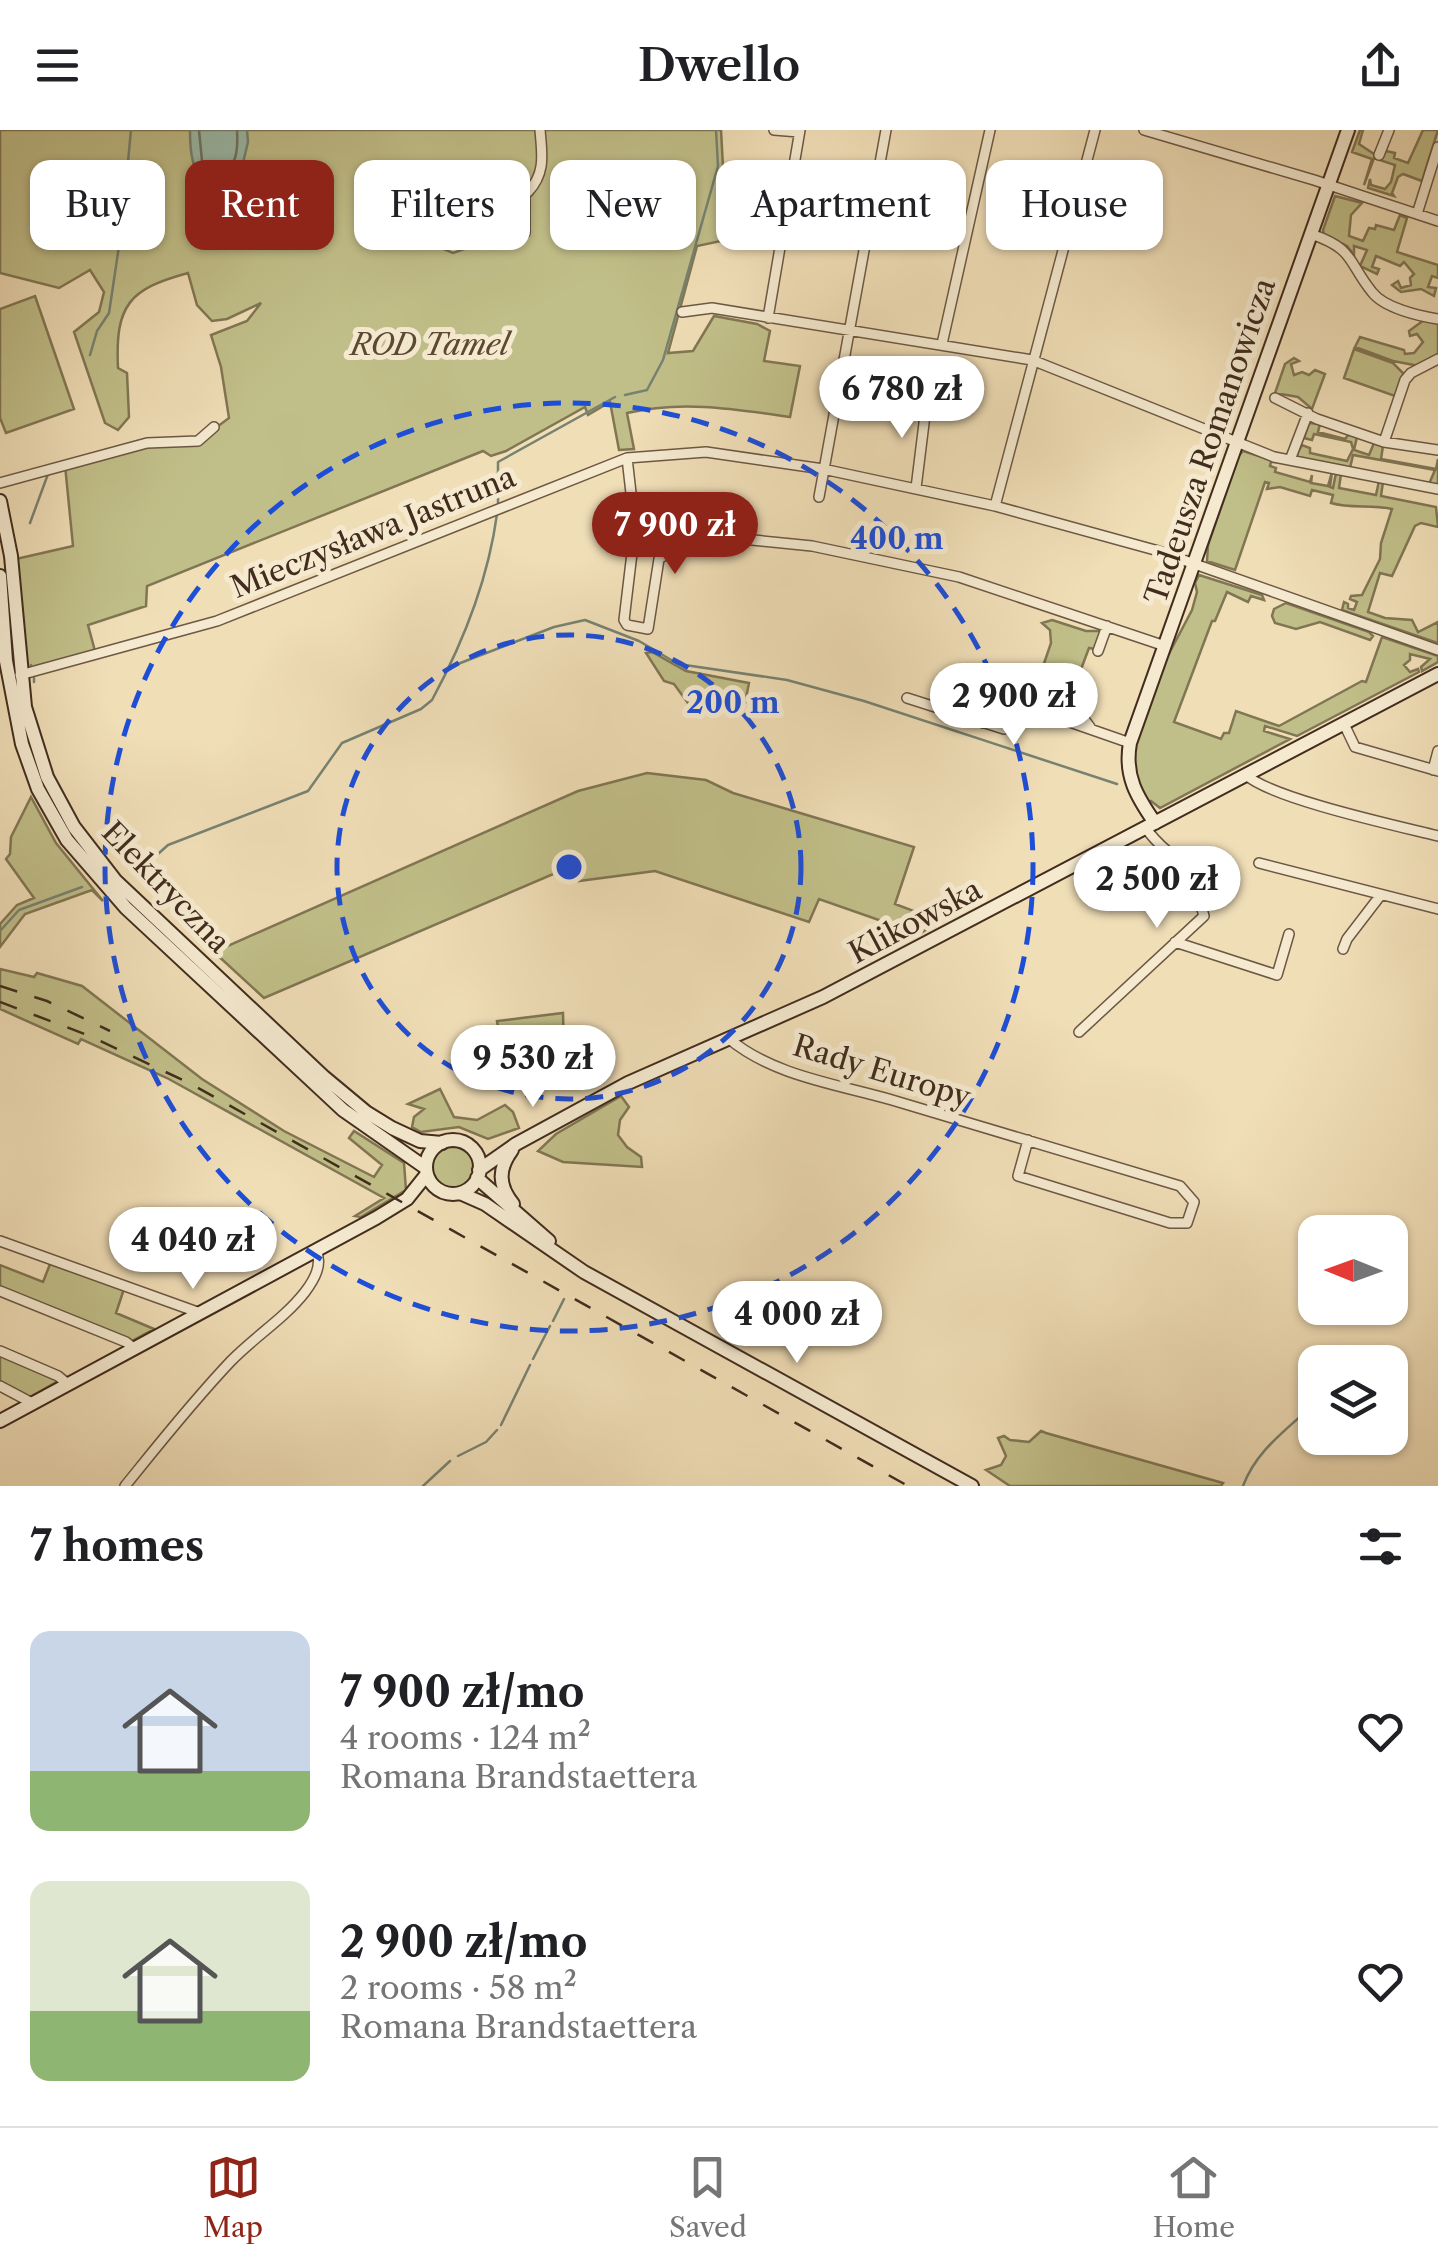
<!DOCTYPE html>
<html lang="en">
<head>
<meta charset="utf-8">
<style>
	:root { --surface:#fff; --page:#f6f6f6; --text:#202124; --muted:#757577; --line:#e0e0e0; --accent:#8f2418 }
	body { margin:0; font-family:"Libre Caslon Text",serif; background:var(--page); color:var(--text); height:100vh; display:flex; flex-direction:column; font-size:38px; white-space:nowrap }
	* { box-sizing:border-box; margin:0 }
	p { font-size:32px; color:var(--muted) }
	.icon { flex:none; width:55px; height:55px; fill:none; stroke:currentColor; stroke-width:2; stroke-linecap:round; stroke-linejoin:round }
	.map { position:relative; height:1356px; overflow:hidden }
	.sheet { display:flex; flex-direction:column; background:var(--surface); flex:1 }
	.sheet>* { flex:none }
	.hud { position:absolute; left:30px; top:30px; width:1380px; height:90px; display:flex; gap:20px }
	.needle { width:65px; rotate:271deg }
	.fabs { position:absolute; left:1298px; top:1085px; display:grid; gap:20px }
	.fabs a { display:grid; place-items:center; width:110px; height:110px; border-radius:20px; background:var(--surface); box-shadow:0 2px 8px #0004; font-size:50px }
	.price { position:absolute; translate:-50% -85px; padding:0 22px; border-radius:35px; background:#fff; color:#222; font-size:32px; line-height:65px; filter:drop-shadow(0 2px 5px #0008) }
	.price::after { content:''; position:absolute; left:50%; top:60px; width:30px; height:22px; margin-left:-15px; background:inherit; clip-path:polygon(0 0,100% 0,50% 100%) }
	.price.selected { background:var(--accent); color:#fff }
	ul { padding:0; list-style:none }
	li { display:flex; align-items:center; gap:30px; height:250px; padding:0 30px }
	li span { display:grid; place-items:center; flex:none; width:280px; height:200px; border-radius:20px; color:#555 }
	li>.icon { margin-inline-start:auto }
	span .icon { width:120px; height:120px; fill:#fffc; stroke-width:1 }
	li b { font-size:42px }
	h2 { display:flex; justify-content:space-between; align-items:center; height:120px; padding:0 30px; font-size:42px }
	.tag { padding:0 35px; border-radius:20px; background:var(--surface); box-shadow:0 2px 8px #0004; font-size:35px; line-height:90px }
	.tag.selected { background:var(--accent); color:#fff }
	header { display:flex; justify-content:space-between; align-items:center; height:130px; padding:0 30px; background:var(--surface); font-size:45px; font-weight:600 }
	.menu { display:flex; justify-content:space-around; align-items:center; height:140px; border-top:2px solid var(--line); background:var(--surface); font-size:28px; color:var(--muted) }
	.menu a { display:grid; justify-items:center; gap:5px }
	.menu .selected { color:var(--accent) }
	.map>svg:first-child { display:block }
	.green { fill:#c1bf89; stroke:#817654; stroke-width:2.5; fill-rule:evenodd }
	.water { fill:#9bbcaa; stroke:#778272; stroke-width:2.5 }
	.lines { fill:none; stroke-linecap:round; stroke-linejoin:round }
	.shore { stroke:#6e7464; stroke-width:2.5 }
	.stream { stroke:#778272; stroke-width:2.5 }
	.street-casing { stroke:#6d5844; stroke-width:12 }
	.secondary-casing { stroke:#412c1e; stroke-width:16 }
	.street { stroke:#f5ead0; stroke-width:9 }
	.secondary { stroke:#f5ead0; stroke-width:12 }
	.rail { stroke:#412c1e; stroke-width:2.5; stroke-dasharray:18 18; stroke-linecap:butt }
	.ring { fill:none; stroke:#1d4ed8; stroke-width:5; stroke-dasharray:18 12 }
	.labels { text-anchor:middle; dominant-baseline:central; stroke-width:10; stroke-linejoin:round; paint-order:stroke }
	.park-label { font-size:30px; font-style:italic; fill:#5b4933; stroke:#f5ead0 }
	.street-label { font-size:30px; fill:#412c1e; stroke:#f5ead0 }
	.centre { fill:#1d4ed8; stroke:#f5ead0; stroke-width:5 }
	.ring-label { font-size:30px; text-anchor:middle; font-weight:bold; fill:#1d4ed8; stroke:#f5ead0; stroke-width:10; stroke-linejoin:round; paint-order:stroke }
</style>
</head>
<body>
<header><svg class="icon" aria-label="menu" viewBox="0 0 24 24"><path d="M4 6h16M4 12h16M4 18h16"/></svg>Dwello<svg class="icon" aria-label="share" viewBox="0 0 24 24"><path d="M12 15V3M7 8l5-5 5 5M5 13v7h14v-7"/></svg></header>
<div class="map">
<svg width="1438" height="1356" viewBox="0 0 1438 1356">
	<rect width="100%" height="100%" fill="#f0deb7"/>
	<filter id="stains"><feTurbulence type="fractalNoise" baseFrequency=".002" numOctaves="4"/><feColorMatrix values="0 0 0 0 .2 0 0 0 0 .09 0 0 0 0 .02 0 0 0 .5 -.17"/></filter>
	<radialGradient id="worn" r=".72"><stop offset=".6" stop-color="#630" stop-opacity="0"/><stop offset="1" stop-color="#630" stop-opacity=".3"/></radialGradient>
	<!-- green -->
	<path class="green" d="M0 0H721L724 55 782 59 772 112 767 116 730 109 697 116 668 223 693 221 714 186 757 194 770 201 764 231 800 236 790 287C735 279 682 270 627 283L634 319 619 320 610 272 588 285 585 277 506 321 491 326 483 321 147 456 146 476 88 495 95 521 25 540 16 429 73 416 65 335 146 312 198 311 229 288 221 237 211 205 247 191 261 173 227 189 212 191 197 175 188 143C129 159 115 175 118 238L127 243 129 287 118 300 105 293 74 202 99 182 104 162 90 140 59 158 0 143ZM477 91 484 95 485 112 453 123 429 113 456 95Z
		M1360 0H1363L1359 14 1374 24 1377 19 1395 23 1394 28 1408 33 1423 0H1438L1422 51 1403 44 1398 47 1392 63 1394 66 1368 58 1370 49 1371 55 1385 59 1391 52 1395 35 1374 28 1364 55 1372 29 1352 22Z
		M1335 66 1362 73 1351 85 1349 106 1363 111 1369 98 1375 99 1376 95 1394 100 1400 85 1407 88 1397 122 1438 135V148L1432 146 1428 157 1436 158 1434 166 1421 159 1401 162 1392 155 1398 151 1401 158 1411 155 1410 148 1414 144 1404 132 1400 136 1376 126 1372 137 1379 139 1377 144 1360 136 1367 120 1354 116V125L1347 116 1324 105 1323 100Z
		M35 166 74 279 6 303 0 288V179Z
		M1424 190 1438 191V225L1419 236 1393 231 1355 217 1360 207 1404 220 1405 224 1414 223 1423 212 1417 204 1410 206 1409 201Z
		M1354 219 1393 233 1405 245 1395 266 1344 248Z
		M1294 228 1299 231 1291 234 1294 245 1302 242 1309 245 1315 240 1325 244 1312 279 1298 267 1275 263 1285 234Z
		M1309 293 1320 294 1318 302 1345 309 1349 304 1357 307 1354 320 1369 325 1374 313 1383 316 1381 329 1436 339 1438 329V354H1429L1435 340 1353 325 1350 338 1299 329 1297 324 1302 315 1310 318V323L1347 331 1353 319 1351 312 1314 304 1312 310 1304 308Z
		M1243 321 1278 332H1271L1270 336 1276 338 1275 342 1310 352 1312 345 1311 353 1328 356 1332 342 1330 357 1333 358 1336 343 1341 344 1339 358 1376 365 1379 351 1383 352 1381 366 1436 377 1438 397 1421 393 1415 396 1392 446 1380 443 1368 482 1385 488 1412 490 1418 502 1438 492V513L1342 480 1344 472 1348 474V478L1354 480 1357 472 1350 469 1351 466 1362 465 1380 429 1381 413 1392 379C1372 374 1351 379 1331 373L1333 365 1312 360 1310 366 1280 357 1267 359 1269 353 1265 352 1235 440 1207 431 1208 415 1239 325Z
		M1199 445 1262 465 1264 470 1251 466 1248 472 1227 462 1215 491H1212L1174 592 1221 609 1224 603H1229L1236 581 1279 596 1362 551 1366 552 1382 507 1438 526V532L1422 541 1421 537 1430 529 1410 524V530L1404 535 1410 542 1418 539 1419 542 1297 606 1265 596 1264 601 1290 609 1160 678 1151 671 1147 673 1139 661 1132 624 1163 535 1192 480 1197 462 1195 453Z
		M1286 473 1369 502 1373 506 1370 510 1320 492 1296 499 1275 493 1272 486 1274 479Z
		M1052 490 1086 501H1101L1095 519 1089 518 1069 571 1068 575 1074 578 1071 588H1065L1066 582 1043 574 1039 582 1025 589 1051 513 1050 500 1042 493Z
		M652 522 686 541 749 553 745 573 693 580 674 554 664 551 646 523Z
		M647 643 706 650 733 663 914 717 895 774 940 791 919 804 819 769 809 792 655 741 579 751V733L264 868 214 822 578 661Z
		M31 667 56 713 103 771 92 760 25 784 0 817V794L17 775 34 768 6 729 10 724 11 707Z
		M0 839 34 847 37 843 82 856 202 949 284 1001 374 1047 382 1035 349 1008 354 1001 404 1033 406 1060 361 1087 355 1086 384 1068 167 948 81 909 78 914 0 879Z
		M563 883 564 923 504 932 497 891Z
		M440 959 454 987 477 990 505 975 513 982 519 998 488 1009 459 997 421 1002 412 997 414 987 424 979 408 974Z
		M621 966 629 977 620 990 618 1005 627 1017 641 1027 642 1037 563 1032 538 1021 556 1004Z
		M432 1038a21 21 0 1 1 42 0a21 21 0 1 1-42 0Z
		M50 1134 124 1159 116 1183 154 1199 130 1212 0 1157V1135L43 1152Z
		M0 1223 60 1250 30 1267 0 1253Z
		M1041 1301 1046 1303 1223 1353 1221 1356H1010L986 1340 1001 1335 1006 1326 998 1308 1004 1306 1010 1310 1029 1312Z"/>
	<!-- water -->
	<path class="water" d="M190 0H247L248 12 241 41 223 53C191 53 190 25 190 0Z"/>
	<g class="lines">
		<!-- shore -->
		<path class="shore" d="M199 0 202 31 217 43C238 40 238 18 237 0"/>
		<!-- stream -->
		<path class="stream" d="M90 225 97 201 109 183 122 96 131 0
			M625 265 647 260 663 230 718 36 716 0
			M498 376V332L615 267
			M30 393 48 344
			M31 535V536
			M450 537 554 497 585 490 639 511 678 534 787 550 864 571 1117 654
			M34 548V552
			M132 740 148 733 168 715 308 661 342 613 421 579 432 570C464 511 488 451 497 384
			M0 801 19 780 82 757
			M553 1191 564 1169
			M533 1229 550 1196
			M501 1295 530 1235
			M458 1326 486 1312 497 1300
			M423 1356 450 1331
			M1243 1356C1257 1319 1287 1300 1315 1273"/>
		<defs>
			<path id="street" d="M774 0 799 2
				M1144 0 1314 50 1438 91
				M1379 25 1389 0
				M528 62C546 43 542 24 540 0
				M525 65V103
				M513 72 514 79
				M1417 84 1438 17
				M1311 104C1355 119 1347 131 1372 162 1384 178 1419 186 1438 189
				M682 182 712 178 1032 230 1274 327 1438 359
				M768 188 800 0
				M942 214 990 0
				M1275 268 1317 289 1384 312 1438 320
				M1384 312 1405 250 1411 243 1438 229
				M627 328 635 398 624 490 627 495 648 499 659 429 678 417 680 402
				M1290 330 1308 283
				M0 353 147 313 198 311 214 297
				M916 358 927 269
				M819 367 886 0
				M995 376 1095 0
				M635 398 812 416 959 447 1165 516
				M1098 521 1107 496
				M20 545 217 491 627 328 706 322 823 339 995 376 1155 420 1438 520
				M907 568 1004 599 1044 583 1130 613
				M1083 579 1081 585 1090 597
				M983 593 994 558
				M1344 594 1355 617 1438 641
				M1433 640 1438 621
				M1246 645C1273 669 1398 696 1438 706
				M1259 733 1438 779
				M1175 812 1277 845 1289 804
				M1343 819 1347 809 1380 766
				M1079 902 1204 786C1198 765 1192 743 1175 728 1164 718 1154 711 1146 698
				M728 908C773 946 837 954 892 970 988 998 1084 1027 1180 1056L1194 1072 1187 1093H1170L1018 1046 1028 1010
				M0 1111 200 1183
				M0 1161 126 1212 135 1219
				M0 1221 58 1246 69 1255
				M0 1256 34 1274
				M125 1356C159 1314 193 1271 231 1231 254 1207 284 1189 305 1162 314 1150 323 1135 316 1120"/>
			<path id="secondary" d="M0 371 11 426 25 577 47 647 74 697 115 750 324 947 366 982 392 998 420 1011 442 1013
				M0 446 6 531 22 614 38 659 67 710 126 778 343 980 426 1038
				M1155 693C1137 667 1124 646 1130 613L1348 0
				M426 1037a27 27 0 1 1 54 0a27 27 0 1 1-54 0Z
				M512 1020C498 1039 498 1055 513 1074
				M479 1040 516 1014 628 953 823 867 1438 544
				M477 1048 549 1111
				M460 1063 485 1074 584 1142 972 1356
				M0 1291 376 1088 407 1069 427 1044"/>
		</defs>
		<!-- street casing -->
		<use href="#street" class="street-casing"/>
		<!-- secondary casing -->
		<use href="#secondary" class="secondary-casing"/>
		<!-- street -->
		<use href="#street" class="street"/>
		<!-- secondary -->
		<use href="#secondary" class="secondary"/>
		<!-- rail -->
		<path class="rail" d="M0 856 47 871 110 901
			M0 872 90 906 193 955 908 1356"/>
	</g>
	<!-- distance rings -->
	<g class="ring">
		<circle cx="569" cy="737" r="232"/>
		<circle cx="569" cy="737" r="464"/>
	</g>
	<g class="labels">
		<!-- park labels -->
		<g class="park-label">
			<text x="430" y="214">ROD Tamel</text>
		</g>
		<!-- street labels -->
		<g class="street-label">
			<text transform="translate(1210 311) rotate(-71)">Tadeusza Romanowicza</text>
			<text transform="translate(373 402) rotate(-22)">Mieczysława Jastruna</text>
			<text transform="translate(166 757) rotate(46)">Elektryczna</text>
			<text transform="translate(915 791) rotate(-28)">Klikowska</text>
			<text transform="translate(882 941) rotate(17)">Rady Europy</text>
		</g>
	</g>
	<circle cx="569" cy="737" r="15" class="centre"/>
	<g class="ring-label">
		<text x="897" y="419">400 m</text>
		<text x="733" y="583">200 m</text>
	</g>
	<rect width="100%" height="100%" filter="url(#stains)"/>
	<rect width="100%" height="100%" fill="url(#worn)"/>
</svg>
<div class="fabs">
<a><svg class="needle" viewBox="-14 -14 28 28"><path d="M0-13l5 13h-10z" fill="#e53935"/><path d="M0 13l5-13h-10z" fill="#757577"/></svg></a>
<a><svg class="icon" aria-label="layers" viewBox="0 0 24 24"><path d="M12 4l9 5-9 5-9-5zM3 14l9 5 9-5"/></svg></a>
</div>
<b class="price" style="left:902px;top:311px">6 780 zł</b>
<b class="price selected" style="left:675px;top:447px">7 900 zł</b>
<b class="price" style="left:1014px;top:618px">2 900 zł</b>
<b class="price" style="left:1157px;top:801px">2 500 zł</b>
<b class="price" style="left:533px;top:980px">9 530 zł</b>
<b class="price" style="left:193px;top:1162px">4 040 zł</b>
<b class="price" style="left:797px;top:1236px">4 000 zł</b>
<div class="hud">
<a class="tag">Buy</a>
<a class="tag selected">Rent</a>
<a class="tag">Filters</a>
<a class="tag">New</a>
<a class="tag">Apartment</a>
<a class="tag">House</a>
</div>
</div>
<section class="sheet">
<h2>7 homes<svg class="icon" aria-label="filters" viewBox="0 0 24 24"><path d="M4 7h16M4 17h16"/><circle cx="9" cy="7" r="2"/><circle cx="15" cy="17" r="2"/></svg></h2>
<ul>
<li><span style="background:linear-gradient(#c9d6e8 70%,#8fb573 0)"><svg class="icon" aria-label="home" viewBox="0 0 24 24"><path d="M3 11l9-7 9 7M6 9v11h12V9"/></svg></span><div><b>7 900 zł/mo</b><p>4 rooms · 124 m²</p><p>Romana Brandstaettera</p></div><svg class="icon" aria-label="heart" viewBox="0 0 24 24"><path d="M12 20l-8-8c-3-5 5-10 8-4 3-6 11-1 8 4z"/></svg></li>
<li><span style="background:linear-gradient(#dfe7d0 65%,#8fb573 0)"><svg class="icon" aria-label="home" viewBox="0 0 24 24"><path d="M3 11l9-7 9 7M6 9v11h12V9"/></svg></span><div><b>2 900 zł/mo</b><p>2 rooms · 58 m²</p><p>Romana Brandstaettera</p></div><svg class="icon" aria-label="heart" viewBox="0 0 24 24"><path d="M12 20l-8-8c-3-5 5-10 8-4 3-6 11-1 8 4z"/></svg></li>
</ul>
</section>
<nav class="menu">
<a class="selected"><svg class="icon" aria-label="map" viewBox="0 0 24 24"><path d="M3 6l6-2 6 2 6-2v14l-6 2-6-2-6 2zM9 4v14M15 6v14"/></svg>Map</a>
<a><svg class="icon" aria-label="saved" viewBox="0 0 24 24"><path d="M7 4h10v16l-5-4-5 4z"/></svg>Saved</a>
<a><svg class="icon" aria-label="home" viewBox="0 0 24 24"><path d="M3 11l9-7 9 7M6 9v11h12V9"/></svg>Home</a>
</nav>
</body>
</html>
